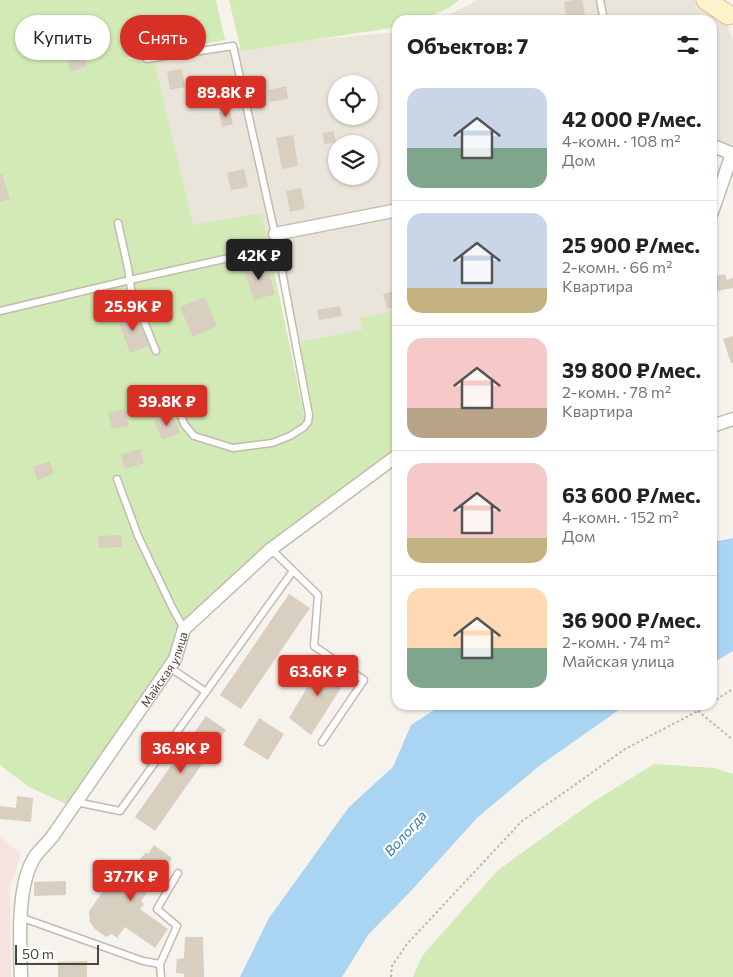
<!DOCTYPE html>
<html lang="ru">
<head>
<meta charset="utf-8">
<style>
	:root { --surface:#fff; --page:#f6f6f6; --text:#222; --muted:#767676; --line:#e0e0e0; --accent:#d93025 }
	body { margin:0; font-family:Commissioner,sans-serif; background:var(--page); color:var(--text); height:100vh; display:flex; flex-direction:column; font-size:19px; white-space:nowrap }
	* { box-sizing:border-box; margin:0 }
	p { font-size:16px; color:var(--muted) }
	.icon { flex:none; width:28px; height:28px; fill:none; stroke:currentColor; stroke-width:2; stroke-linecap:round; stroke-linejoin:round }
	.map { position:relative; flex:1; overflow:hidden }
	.panel { position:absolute; left:392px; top:15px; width:325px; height:695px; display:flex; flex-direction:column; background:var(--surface); border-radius:15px; box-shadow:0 1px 4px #0004 }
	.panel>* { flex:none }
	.hud { position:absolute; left:15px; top:15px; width:302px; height:45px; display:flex; gap:10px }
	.controls { position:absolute; left:328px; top:75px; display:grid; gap:10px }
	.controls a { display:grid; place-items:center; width:50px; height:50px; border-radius:50%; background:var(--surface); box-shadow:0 1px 4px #0004; font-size:25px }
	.scale { position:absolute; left:15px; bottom:12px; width:84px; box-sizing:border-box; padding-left:5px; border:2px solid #4b4439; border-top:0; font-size:14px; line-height:18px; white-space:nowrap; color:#4b4439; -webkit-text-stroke:4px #fff; paint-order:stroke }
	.price { position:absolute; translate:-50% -42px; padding:0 11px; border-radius:5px; background:var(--accent); color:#fff; font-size:16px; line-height:32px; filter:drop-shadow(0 1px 2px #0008) }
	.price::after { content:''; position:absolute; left:50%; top:30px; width:15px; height:11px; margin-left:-8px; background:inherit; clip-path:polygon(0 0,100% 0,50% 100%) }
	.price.selected { background:#222; color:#fff }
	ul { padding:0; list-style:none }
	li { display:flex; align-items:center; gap:15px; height:125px; padding:0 15px }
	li+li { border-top:1px solid var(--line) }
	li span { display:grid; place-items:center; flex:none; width:140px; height:100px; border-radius:15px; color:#555 }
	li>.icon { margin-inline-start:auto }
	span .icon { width:60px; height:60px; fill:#fffc; stroke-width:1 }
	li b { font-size:21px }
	h2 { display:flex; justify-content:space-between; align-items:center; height:60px; padding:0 15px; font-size:21px }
	.pill { padding:0 18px; border-radius:22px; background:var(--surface); box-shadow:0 1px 4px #0004; font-size:18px; line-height:45px }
	.pill.selected { background:var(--accent); color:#fff }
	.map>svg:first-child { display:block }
	.residential { fill:#eae5da; fill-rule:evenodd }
	.medical { fill:#f6e3e0 }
	.green { fill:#d2eab5 }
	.water { fill:#a9d4f2 }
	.building { fill:#d8cfc1 }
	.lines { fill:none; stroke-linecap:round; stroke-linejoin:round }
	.lane-casing { stroke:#c2bbae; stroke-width:9 }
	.street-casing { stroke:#c2bbae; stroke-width:15 }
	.secondary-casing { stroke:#d6c79b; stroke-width:21 }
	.path { stroke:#c4b79f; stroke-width:2; stroke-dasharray:2.5 2.5; stroke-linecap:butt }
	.lane { stroke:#fff; stroke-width:6 }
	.street { stroke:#fff; stroke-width:12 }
	.secondary { stroke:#fff3cd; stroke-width:19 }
	.labels { text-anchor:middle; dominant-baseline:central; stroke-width:4.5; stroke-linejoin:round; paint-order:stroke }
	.street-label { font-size:12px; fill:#4b4439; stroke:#fff }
	.water-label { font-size:14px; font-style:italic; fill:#2e7ab2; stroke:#fff }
</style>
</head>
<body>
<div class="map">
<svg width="733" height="977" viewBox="0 0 733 977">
	<rect width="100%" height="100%" fill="#f6f3ec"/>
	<!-- residential -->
	<path class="residential" d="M478 0H698L726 19 733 40V148L718 140 713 141 712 20H439Z
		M397 32V205L270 231 272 242 163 264 146 83 139 57ZM336 84H369V116H336ZM336 144H369V176H336Z
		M397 215V411L312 415 280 238Z"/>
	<!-- medical -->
	<path class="medical" d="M0 837 21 854 10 886 11 977H0Z"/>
	<!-- green -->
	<path class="green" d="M0 0H216L225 40 125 58 155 64 193 225 262 213 307 429 312 415 311 407 301 348 304 341 362 330 360 318 397 310V450L268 546 175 631 169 657 66 804 29 787 0 765Z
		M229 0H459L450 7 423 20H398L397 27 241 51Z
		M654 764 714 768 733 774V977H413L422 956 498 870 593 802Z"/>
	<!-- water -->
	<path class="water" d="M733 538V651L713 663V542Z
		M442 705H626L539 766 477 818 409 893 368 935 342 977H240L269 918 349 807 393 767 411 725Z"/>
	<!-- building -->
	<path class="building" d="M573 0H582L586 20H567L564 2Z
		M81 52 87 66 71 72 66 58Z
		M182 69 185 87 170 90 167 71Z
		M286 86 288 99 270 102 268 90Z
		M230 110 233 124 222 127 219 112Z
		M334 131 336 143 324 144 323 133Z
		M293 135 298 166 282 169 276 138Z
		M244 169 248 187 231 190 227 173Z
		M2 174 10 199 0 202V175Z
		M301 188 305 209 290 212 286 191Z
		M266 263 275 294 254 300 243 268Z
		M725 274 727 280 733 278V288L712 292V277Z
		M398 290V306L387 309 383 294Z
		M205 297 217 326 193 337 180 307Z
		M340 306 342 316 319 320 317 310Z
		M134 311 149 346 130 353 117 318Z
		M733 336V363H731L723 339Z
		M125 409 129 426 112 429 108 413Z
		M172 414 180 433 162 440 154 421Z
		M140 449 144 463 125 469 121 454Z
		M50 461 54 474 37 480 33 467Z
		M121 535 122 547 99 548 98 536Z
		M289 594 310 608 241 709 220 695Z
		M323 661 348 677 311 735 289 718Z
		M206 716 226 730 155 831 135 817Z
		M259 718 284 734 268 760 243 745Z
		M17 796 33 798 31 822 0 819V806L16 808Z
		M154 845 172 858 141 901 144 904 140 909 168 929 155 948 125 927 117 938 112 934 106 937 95 929 90 922 89 911 109 883 118 888 146 852 148 854Z
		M66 881V895L34 896V882Z
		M185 937H203L204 977H184V974L176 973 177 959 184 958Z
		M87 961V977H58V962Z"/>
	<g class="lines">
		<defs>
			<path id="lane" d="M600 0 604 20
				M147 59 233 46 275 234 309 415 308 422 304 427 290 436 272 443 233 448 194 436 184 424 174 397
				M118 223 128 268 131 289 156 351
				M0 311 130 280 278 247
				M117 479 138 536 172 607 184 629
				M271 549 318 595 314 646 364 680 322 742
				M169 667 206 692
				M76 802 120 811 293 571
				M20 917 143 961 160 964 177 926 157 909 178 873
				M160 964 161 977"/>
			<g id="street">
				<path d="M712 147H716L733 154"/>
				<path d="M712 212 732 154"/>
				<path d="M275 234 398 210"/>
				<path d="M712 426 733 419"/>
				<path id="s1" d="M21 977C20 943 16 883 36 855 41 849 47 843 52 837L175 659 184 629 271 549 398 455"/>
			</g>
			<path id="secondary" d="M706 0 728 15"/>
		</defs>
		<!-- lane casing -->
		<use href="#lane" class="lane-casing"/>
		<!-- street casing -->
		<use href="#street" class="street-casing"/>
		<!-- secondary casing -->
		<use href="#secondary" class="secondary-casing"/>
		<!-- path -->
		<path class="path" d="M712 702 733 689
			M698 711 733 740
			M391 977 392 966 407 944 522 821 562 794 625 749 698 711 708 705"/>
		<!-- lane -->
		<use href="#lane" class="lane"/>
		<!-- street -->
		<use href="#street" class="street"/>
		<!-- secondary -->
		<use href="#secondary" class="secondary"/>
	</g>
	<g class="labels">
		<!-- street labels -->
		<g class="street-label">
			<text stroke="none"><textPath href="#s1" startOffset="351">Майская улица</textPath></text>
		</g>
		<!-- water labels -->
		<g class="water-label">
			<text transform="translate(405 833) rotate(-48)">Вологда</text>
		</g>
	</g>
</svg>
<div class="controls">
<a><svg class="icon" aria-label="locate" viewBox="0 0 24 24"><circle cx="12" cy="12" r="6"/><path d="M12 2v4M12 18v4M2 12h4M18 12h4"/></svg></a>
<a><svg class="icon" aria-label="layers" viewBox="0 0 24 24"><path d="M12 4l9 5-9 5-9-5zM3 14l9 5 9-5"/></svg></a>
</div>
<div class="scale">50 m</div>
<b class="price" style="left:226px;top:118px">89.8K ₽</b>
<b class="price selected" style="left:259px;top:281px">42K ₽</b>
<b class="price" style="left:133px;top:332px">25.9K ₽</b>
<b class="price" style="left:167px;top:427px">39.8K ₽</b>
<b class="price" style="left:318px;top:697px">63.6K ₽</b>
<b class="price" style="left:181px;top:774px">36.9K ₽</b>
<b class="price" style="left:131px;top:902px">37.7K ₽</b>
<div class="hud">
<a class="pill">Купить</a>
<a class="pill selected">Снять</a>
</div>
<section class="panel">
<h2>Объектов: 7<svg class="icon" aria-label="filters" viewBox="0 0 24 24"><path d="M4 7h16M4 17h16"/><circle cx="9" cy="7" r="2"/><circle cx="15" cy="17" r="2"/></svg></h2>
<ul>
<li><span style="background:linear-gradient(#c9d6e8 60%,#7fa58c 0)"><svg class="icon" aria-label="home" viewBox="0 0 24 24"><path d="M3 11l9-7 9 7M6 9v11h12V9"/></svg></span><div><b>42 000 ₽/мес.</b><p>4-комн. · 108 m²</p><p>Дом</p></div></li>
<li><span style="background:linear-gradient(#c9d6e8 75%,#c2b280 0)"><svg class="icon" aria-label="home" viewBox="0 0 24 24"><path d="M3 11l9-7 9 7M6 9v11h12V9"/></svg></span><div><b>25 900 ₽/мес.</b><p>2-комн. · 66 m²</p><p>Квартира</p></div></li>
<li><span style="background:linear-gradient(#f6c9c9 70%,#b9a48a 0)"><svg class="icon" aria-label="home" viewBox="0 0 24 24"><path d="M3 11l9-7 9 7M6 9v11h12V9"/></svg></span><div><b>39 800 ₽/мес.</b><p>2-комн. · 78 m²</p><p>Квартира</p></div></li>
<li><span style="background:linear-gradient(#f6c9c9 75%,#c2b280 0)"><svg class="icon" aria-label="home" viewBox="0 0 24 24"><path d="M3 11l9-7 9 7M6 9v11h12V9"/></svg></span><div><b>63 600 ₽/мес.</b><p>4-комн. · 152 m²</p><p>Дом</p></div></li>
<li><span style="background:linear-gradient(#ffd9b3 60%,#7fa58c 0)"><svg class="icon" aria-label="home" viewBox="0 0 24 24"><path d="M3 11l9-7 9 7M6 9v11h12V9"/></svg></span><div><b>36 900 ₽/мес.</b><p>2-комн. · 74 m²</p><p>Майская улица</p></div></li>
</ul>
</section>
</div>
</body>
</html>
